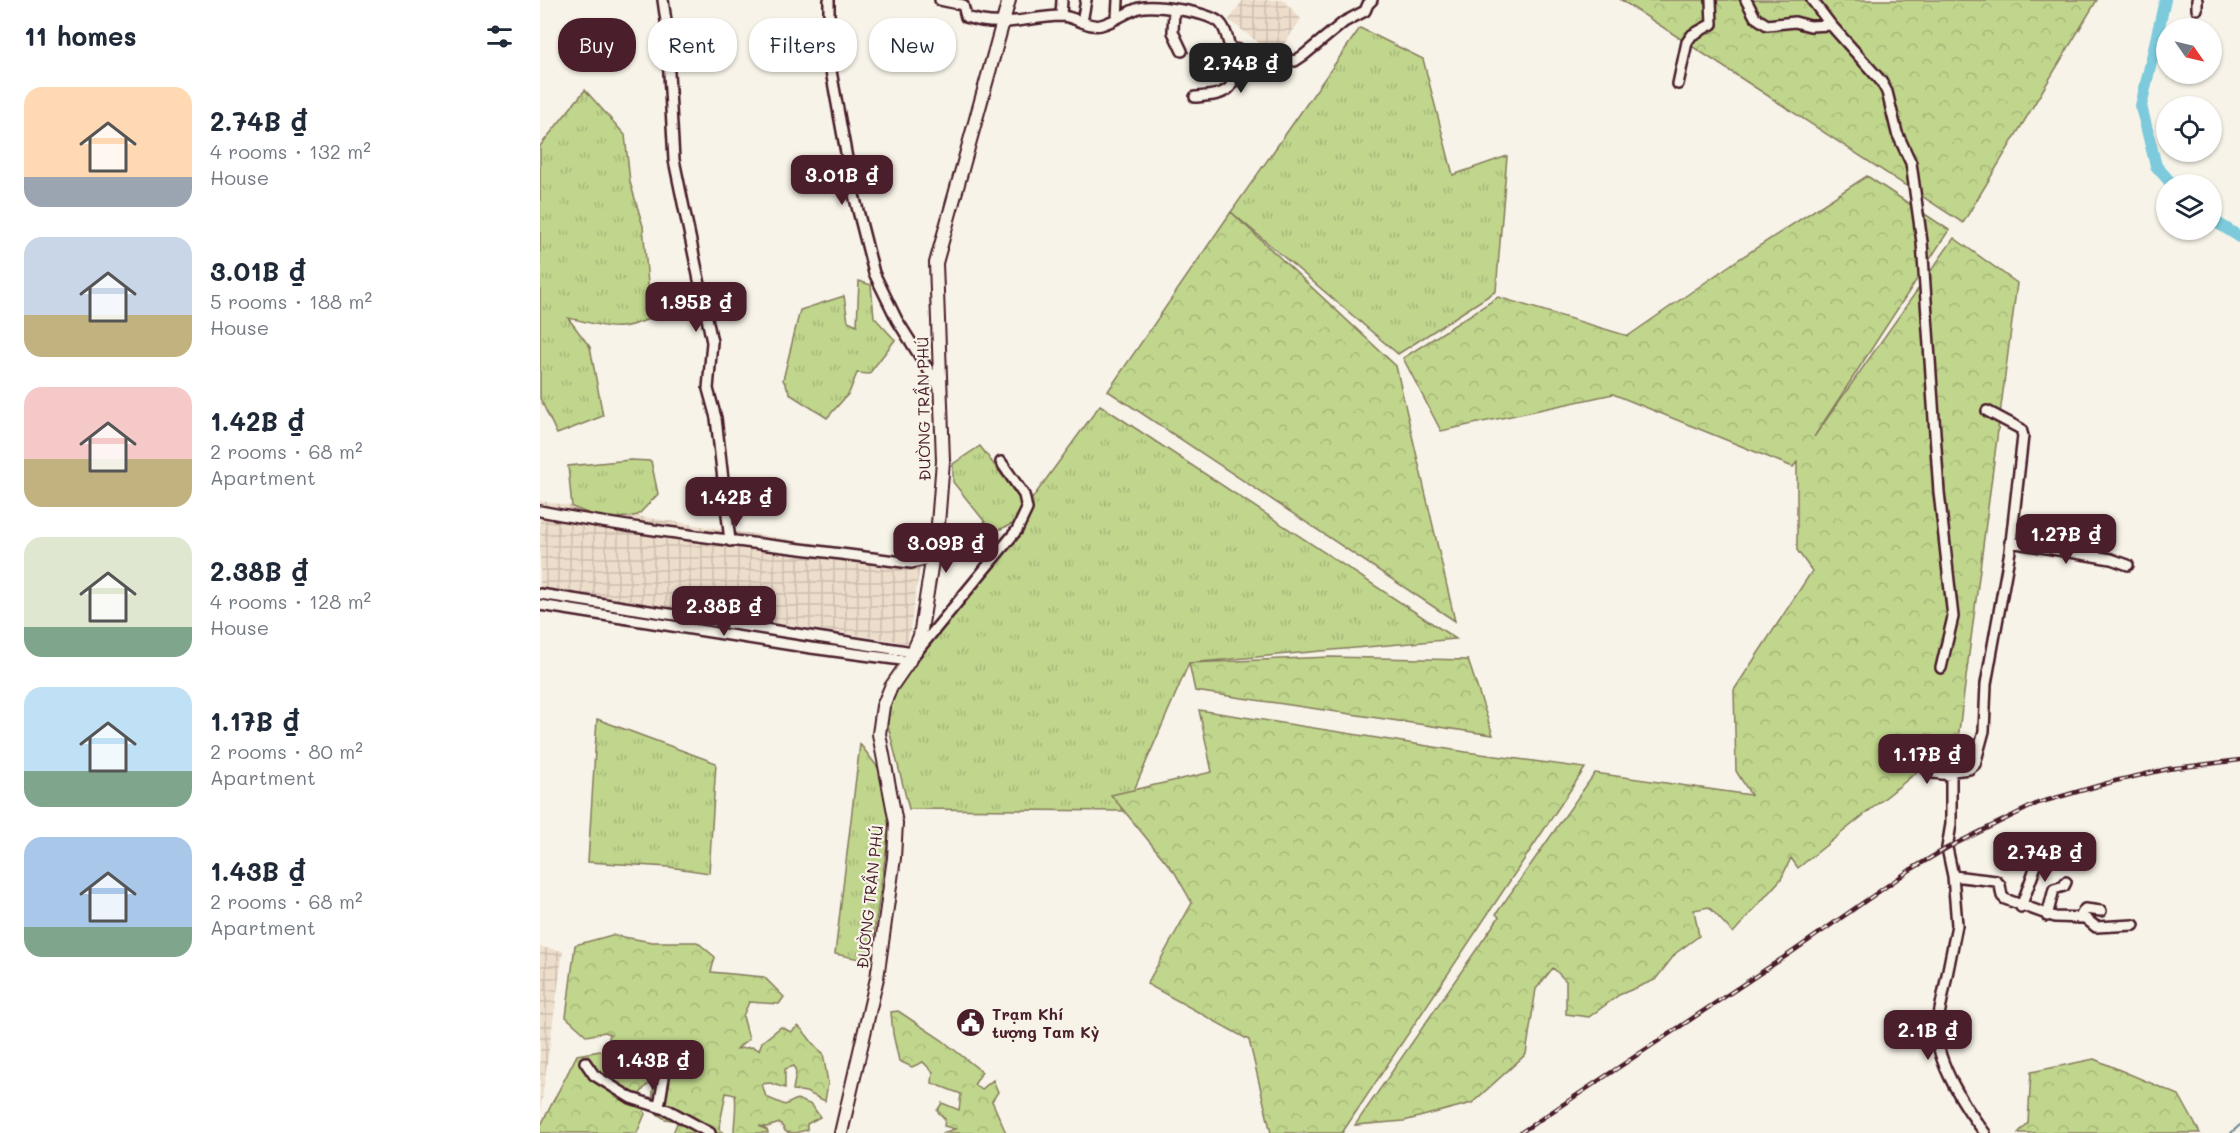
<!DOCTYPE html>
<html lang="en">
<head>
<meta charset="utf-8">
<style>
	:root { --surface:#fff; --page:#f6f6f7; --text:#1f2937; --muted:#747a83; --accent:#4a1f2b }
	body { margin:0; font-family:Mali,sans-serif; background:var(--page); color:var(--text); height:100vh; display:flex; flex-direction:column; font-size:22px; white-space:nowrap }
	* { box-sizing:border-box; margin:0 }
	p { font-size:20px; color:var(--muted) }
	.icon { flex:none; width:33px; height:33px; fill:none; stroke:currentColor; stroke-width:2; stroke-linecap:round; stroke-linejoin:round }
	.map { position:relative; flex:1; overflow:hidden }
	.panel { display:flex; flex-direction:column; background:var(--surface); width:540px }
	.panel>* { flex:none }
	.guide { position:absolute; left:18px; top:18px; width:570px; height:54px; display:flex; gap:12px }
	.needle { width:39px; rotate:124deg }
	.buttons { position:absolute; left:1616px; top:18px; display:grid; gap:12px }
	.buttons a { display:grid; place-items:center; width:66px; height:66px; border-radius:50%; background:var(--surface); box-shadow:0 2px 4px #0004; font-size:30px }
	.price { position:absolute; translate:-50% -51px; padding:0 14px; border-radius:12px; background:var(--accent); color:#fff; font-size:20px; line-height:39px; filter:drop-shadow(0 2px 3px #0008) }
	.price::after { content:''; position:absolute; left:50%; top:36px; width:18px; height:14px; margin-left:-9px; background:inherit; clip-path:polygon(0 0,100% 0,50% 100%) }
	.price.active { background:#222; color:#fff }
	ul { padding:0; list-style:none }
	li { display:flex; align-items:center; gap:18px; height:150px; padding:0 24px }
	li span { display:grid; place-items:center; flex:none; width:168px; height:120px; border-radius:18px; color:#555 }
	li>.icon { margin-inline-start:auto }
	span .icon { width:72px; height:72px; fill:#fffc; stroke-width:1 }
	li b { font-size:26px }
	h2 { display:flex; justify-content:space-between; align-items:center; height:72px; padding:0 24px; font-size:26px }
	.tag { padding:0 21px; border-radius:24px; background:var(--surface); box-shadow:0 2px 4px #0004; font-size:21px; line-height:54px }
	.tag.active { background:var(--accent); color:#fff }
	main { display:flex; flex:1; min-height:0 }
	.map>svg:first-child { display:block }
	.industrial { fill:url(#industrial-grid) }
	.grass { fill:url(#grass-tufts); stroke:#857a5c; stroke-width:1.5 }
	.forest { fill:url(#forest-crowns); stroke:#857a5c; stroke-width:1.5 }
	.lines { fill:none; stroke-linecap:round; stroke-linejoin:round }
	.stream { stroke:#688695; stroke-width:2 }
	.river { stroke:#7ccadb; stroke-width:12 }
	.minor-casing { stroke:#4a1f2b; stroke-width:14 }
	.major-casing { stroke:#4a1f2b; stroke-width:16 }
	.minor { stroke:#f7f3e8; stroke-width:9 }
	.major { stroke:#f7f3e8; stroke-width:12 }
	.rail-casing { stroke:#4a1f2b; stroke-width:4.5 }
	.rail { stroke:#f7f3e8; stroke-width:2; stroke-dasharray:7; stroke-linecap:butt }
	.labels { text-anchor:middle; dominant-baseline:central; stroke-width:4.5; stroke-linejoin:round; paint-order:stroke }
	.street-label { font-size:16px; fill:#4a1f2b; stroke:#f7f3e8 }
	.poi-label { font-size:16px; font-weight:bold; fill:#4a1f2b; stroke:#f7f3e8; text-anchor:start }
</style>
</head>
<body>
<main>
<section class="panel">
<h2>11 homes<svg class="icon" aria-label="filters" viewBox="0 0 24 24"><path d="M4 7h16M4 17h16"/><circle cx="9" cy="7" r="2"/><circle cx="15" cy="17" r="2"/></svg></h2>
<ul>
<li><span style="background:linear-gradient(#ffd9b3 75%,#9aa5b1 0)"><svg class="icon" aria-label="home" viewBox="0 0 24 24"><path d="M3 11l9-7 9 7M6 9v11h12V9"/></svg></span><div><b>2.74B ₫</b><p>4 rooms · 132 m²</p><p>House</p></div></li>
<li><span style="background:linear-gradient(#c9d6e8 65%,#c2b280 0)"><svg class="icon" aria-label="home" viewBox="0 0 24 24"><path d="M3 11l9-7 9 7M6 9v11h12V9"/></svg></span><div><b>3.01B ₫</b><p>5 rooms · 188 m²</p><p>House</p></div></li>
<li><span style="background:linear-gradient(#f6c9c9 60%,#c2b280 0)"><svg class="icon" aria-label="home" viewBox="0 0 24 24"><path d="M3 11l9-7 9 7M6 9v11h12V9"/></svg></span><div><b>1.42B ₫</b><p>2 rooms · 68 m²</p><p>Apartment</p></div></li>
<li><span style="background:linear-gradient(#dfe7d0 75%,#7fa58c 0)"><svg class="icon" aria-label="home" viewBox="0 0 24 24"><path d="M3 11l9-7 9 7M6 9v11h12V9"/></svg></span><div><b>2.38B ₫</b><p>4 rooms · 128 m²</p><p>House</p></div></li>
<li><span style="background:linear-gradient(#bfe0f5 70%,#7fa58c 0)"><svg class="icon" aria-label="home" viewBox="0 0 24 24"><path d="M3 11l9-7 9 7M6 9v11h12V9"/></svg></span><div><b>1.17B ₫</b><p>2 rooms · 80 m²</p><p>Apartment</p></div></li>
<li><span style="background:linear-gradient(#a9c7e8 75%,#7fa58c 0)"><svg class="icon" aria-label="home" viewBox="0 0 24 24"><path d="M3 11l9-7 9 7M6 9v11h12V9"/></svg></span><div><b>1.43B ₫</b><p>2 rooms · 68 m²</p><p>Apartment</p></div></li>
</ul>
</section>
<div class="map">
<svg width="1700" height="1133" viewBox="0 0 1700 1133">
	<defs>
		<pattern id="industrial-grid" width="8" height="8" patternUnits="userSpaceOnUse" patternTransform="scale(1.5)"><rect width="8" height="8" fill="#edddcb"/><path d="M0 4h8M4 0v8" fill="none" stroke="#cdbdae"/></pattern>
		<pattern id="grass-tufts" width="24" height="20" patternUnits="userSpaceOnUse" patternTransform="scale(1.5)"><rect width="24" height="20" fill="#c0d68c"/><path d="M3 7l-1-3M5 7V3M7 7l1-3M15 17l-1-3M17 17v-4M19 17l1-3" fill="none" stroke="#a6b779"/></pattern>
		<pattern id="forest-crowns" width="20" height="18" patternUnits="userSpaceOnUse" patternTransform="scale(1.5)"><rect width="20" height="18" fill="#c0d68c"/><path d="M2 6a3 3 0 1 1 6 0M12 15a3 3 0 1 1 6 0" fill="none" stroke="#a6b779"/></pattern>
	</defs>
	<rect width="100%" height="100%" fill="#f7f3e8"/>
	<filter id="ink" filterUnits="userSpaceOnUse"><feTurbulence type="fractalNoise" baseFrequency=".0167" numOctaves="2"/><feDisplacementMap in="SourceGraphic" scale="12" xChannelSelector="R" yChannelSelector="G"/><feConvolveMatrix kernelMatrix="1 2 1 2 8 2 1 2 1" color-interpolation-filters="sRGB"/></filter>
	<g filter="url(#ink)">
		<!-- industrial -->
		<path class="industrial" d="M703 0H743L761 19 736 56 689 20Z
			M0 501 381 560 368 643 0 587Z
			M0 947 23 951 0 1113Z"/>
		<!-- grass -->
		<path class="grass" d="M820 28 883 59 913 175 967 156 956 291 858 354 691 212Z
			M45 90 85 135 90 182 103 226 111 318C72 335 66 325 28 318L50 347 63 416 17 434 0 398V146Z
			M319 281 331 285 334 317 355 340 329 374 317 373 309 393 287 418 251 395 243 380 260 310 304 296 308 321 317 325Z
			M560 405 916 639 649 663 585 811 369 809 343 706 475 523 453 532 413 482V464L440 446 486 507Z
			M90 460 111 461 118 494 98 515 88 517 63 519 32 507 28 466Z
			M57 719 176 763 169 873 129 867 48 862Z
			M320 744 355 790 330 961 295 954Z"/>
		<!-- forest -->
		<path class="forest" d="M1081 0H1557L1423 223Z
			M1327 176 1409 230 1274 437 1414 238 1477 283 1418 739 1258 868 1251 858 1241 879 1193 933 1169 907 1154 910 1159 936 1136 953 1115 980 1079 995 1049 1017 1026 1014V981L1013 968 996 989 986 1054 932 1103 864 1121 815 1125 959 917 956 914 1055 773 1211 795 1196 771 1194 690 1272 571 1257 550V462L1253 467 1073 394 901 431 863 358 958 297 1088 336 1196 261Z
			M691 212 856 366 915 621 568 391Z
			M790 657 928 660 953 735 655 691 649 663Z
			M659 710 926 752 1045 768 802 1133H731L709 1040 607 984 652 903 635 873 571 795 672 772Z
			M72 935 112 942H157L175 957 171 972 224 977 244 997 239 1004 209 1002 203 1016 209 1039 197 1049 212 1047 219 1050 222 1042 241 1027 251 1032 258 1026C269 1035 272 1046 283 1053L288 1083 285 1101 266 1092 253 1090 256 1073 254 1066 245 1069V1088L230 1083 222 1084 226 1097 245 1105 257 1099 272 1105 280 1117 267 1124V1130L255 1133 246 1132 240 1123 227 1127 219 1126 227 1130 228 1133H194C194 1120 197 1107 195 1095L186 1093 179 1128 183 1133H133L138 1121 125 1119 111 1110 114 1081 106 1086 99 1095 105 1114 97 1133H0V1127L37 1055 66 1050 70 1034 65 1032 47 1036 26 1017 35 945Z
			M358 1011 402 1040 442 1072 434 1085 442 1089 453 1080 458 1092 452 1101 466 1133H402L415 1129 404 1126 405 1119 397 1111 402 1103 419 1110 421 1094 392 1083 393 1072 383 1062 372 1067 359 1061 353 1034 351 1012Z
			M1554 1059 1639 1095 1660 1133H1478L1488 1123 1491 1072Z"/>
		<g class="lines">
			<!-- stream -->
			<path class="stream" d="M1691 1133 1700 1125"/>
			<!-- river -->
			<path class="river" d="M1625 0 1601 106 1616 166 1632 184
				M1671 219 1700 237"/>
			<defs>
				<path id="minor" d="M123 0 126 21 134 160 172 342 168 389 176 418 190 541
					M289 0V60L313 191 334 273 357 320 399 387
					M400 0 423 5 426 17C462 29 486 17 521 16 534 16 548 28 561 25 574 22 586 12 599 8 614 4 666 12 679 22 689 29 697 77 690 87 682 96 666 96 655 97
					M1206 0 1215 17 1227 25 1255 22 1270 26 1291 25
					M1272 0 1291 25 1341 81 1347 92 1357 133 1371 163 1382 242 1399 492 1413 617 1401 668
					M1657 0V9
					M634 9 633 32 642 51
					M521 16 522 0
					M577 18 578 0
					M542 22 546 0
					M690 48 755 61 764 55 804 22 825 11 828 4 832 0
					M1138 84 1147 42 1152 35 1172 24 1171 0
					M0 511C123 535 247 546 371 563L393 558
					M1470 542 1571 559 1588 565
					M0 594 373 652
					M0 605 271 648 369 661 477 530 487 509 484 495 461 462
					M1377 763 1393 773 1411 775 1413 771 1429 769 1435 764 1444 731 1446 684 1470 551 1483 436 1481 429 1447 411
					M1411 775V824L1407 848 1413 876 1417 925 1396 1030C1397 1063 1425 1108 1445 1133
					M1413 876 1456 881 1460 885 1462 896 1465 899 1515 917 1545 918 1556 927 1594 925
					M1481 907 1502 849
					M1507 916 1514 889 1524 886 1526 882
					M1539 918 1545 909 1561 911
					M45 1062 54 1075 91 1098 128 1110 170 1133
					M119 1107 124 1077"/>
				<path id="major" d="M301 1133 337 978 354 858 356 823 339 734 343 706 351 687 369 661 380 636 398 524 403 461 396 263 469 0"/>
			</defs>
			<!-- minor casing -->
			<use href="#minor" class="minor-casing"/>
			<!-- major casing -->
			<use href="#major" class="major-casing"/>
			<!-- minor -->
			<use href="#minor" class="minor"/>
			<!-- major -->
			<use href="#major" class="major"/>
			<defs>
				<path id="rail" d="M980 1133 1255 950 1370 870 1407 848 1498 803 1575 781 1628 769 1700 760"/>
			</defs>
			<!-- rail casing -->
			<use href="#rail" class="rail-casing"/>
			<!-- rail -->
			<use href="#rail" class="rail"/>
		</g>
	</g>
	<!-- icons -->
	<defs>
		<symbol id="civic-disc" viewBox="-11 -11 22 22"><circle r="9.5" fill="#4a1f2b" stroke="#f7f3e8"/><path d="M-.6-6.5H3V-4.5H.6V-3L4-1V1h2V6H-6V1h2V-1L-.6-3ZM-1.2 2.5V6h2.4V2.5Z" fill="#fff"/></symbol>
	</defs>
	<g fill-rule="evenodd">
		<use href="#civic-disc" x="414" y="1006" width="33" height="33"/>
	</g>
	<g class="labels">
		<!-- street labels -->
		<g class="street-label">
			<text transform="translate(383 409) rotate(-91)">ĐƯỜNG TRẦN PHÚ</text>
			<text transform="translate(329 897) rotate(-84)">ĐƯỜNG TRẦN PHÚ</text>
		</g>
		<!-- poi labels -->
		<g class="poi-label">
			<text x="452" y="1013">Trạm Khí<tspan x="452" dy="18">tượng Tam Kỳ</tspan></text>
		</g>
	</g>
</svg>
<div class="buttons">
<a><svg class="needle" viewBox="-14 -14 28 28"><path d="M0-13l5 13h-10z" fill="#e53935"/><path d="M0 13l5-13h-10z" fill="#747a83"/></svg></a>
<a><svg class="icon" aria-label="locate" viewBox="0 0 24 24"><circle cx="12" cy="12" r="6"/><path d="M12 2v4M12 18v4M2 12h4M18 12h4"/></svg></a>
<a><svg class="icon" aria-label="layers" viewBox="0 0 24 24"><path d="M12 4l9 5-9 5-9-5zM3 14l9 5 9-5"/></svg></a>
</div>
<b class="price active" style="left:701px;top:94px">2.74B ₫</b>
<b class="price" style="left:302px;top:206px">3.01B ₫</b>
<b class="price" style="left:156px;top:333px">1.95B ₫</b>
<b class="price" style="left:196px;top:528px">1.42B ₫</b>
<b class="price" style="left:1526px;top:565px">1.27B ₫</b>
<b class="price" style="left:406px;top:574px">3.09B ₫</b>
<b class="price" style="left:184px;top:637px">2.38B ₫</b>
<b class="price" style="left:1387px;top:785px">1.17B ₫</b>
<b class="price" style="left:1505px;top:883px">2.74B ₫</b>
<b class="price" style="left:1388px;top:1061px">2.1B ₫</b>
<b class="price" style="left:113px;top:1091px">1.43B ₫</b>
<div class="guide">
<a class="tag active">Buy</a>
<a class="tag">Rent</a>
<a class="tag">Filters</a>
<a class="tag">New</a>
</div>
</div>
</main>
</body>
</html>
